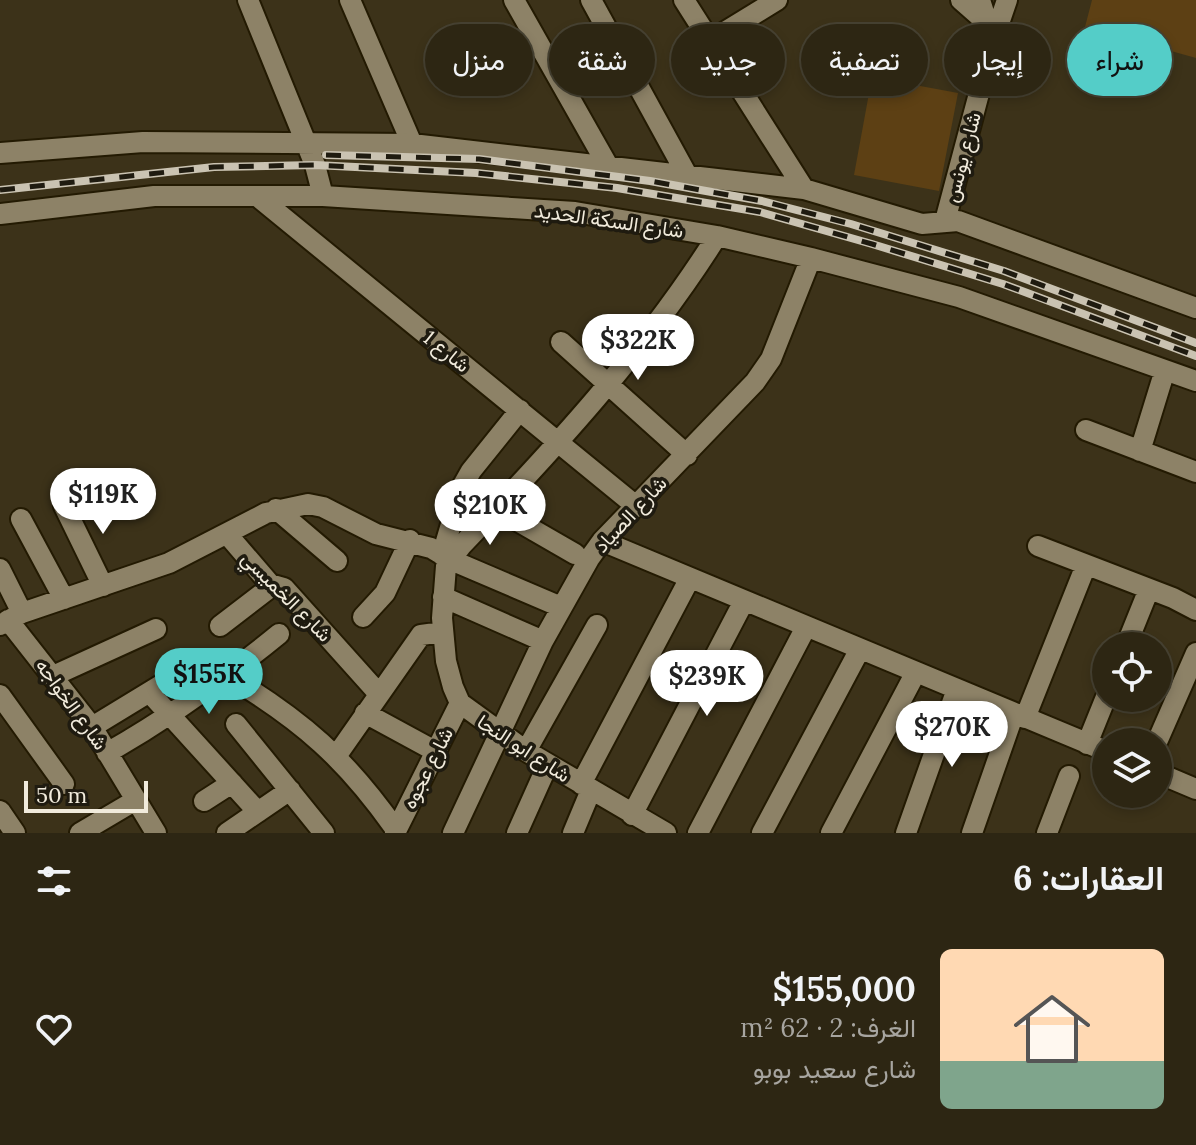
<!DOCTYPE html>
<html lang="ar">
<head>
<meta charset="utf-8">
<style>
	:root { --surface:#2d2613; --page:#393221; --text:#f1f3f6; --muted:#a7a5a0; --line:#484333; --accent:#54cdc8 }
	body { margin:0; font-family:Lora,Vazirmatn,serif; background:var(--page); color:var(--text); direction:rtl; height:100vh; display:flex; flex-direction:column; font-size:30px; white-space:nowrap }
	* { box-sizing:border-box; margin:0 }
	p { font-size:26px; color:var(--muted) }
	.icon { flex:none; width:44px; height:44px; fill:none; stroke:currentColor; stroke-width:2; stroke-linecap:round; stroke-linejoin:round }
	.map { position:relative; height:833px; overflow:hidden; direction:ltr }
	.sheet { display:flex; flex-direction:column; background:var(--surface); flex:1 }
	.sheet>* { flex:none }
	.top-card { position:absolute; left:24px; top:24px; width:1148px; height:72px; direction:rtl; display:flex; gap:16px }
	.tools { position:absolute; left:1092px; top:632px; display:grid; gap:16px }
	.tools a { display:grid; place-items:center; width:80px; height:80px; border-radius:50%; background:var(--surface); box-shadow:0 4px 12px #0003,0 0 0 2px var(--line); font-size:40px }
	.scale { position:absolute; left:24px; bottom:20px; width:124px; box-sizing:border-box; padding-left:8px; border:4px solid #f1ebdc; border-top:0; font-size:22px; line-height:28px; white-space:nowrap; color:#f1ebdc; -webkit-text-stroke:6px #1f1b10; paint-order:stroke }
	.price { position:absolute; translate:-50% -68px; padding:0 18px; border-radius:28px; background:#fff; color:#222; font-size:26px; line-height:52px; filter:drop-shadow(0 2px 4px #0008) }
	.price::after { content:''; position:absolute; left:50%; top:48px; width:24px; height:18px; margin-left:-12px; background:inherit; clip-path:polygon(0 0,100% 0,50% 100%) }
	.price.current { background:var(--accent); color:#111 }
	ul { padding:0; list-style:none }
	li { display:flex; align-items:center; gap:24px; height:200px; padding:0 32px }
	li span { display:grid; place-items:center; flex:none; width:224px; height:160px; border-radius:12px; color:#555 }
	li>.icon { margin-inline-start:auto }
	span .icon { width:96px; height:96px; fill:#fffc; stroke-width:1 }
	li b { font-size:34px }
	h2 { display:flex; justify-content:space-between; align-items:center; height:96px; padding:0 32px; font-size:34px }
	.pill { padding:0 28px; border-radius:36px; background:var(--surface); box-shadow:0 4px 12px #0003,0 0 0 2px var(--line); font-size:28px; line-height:72px }
	.pill.current { background:var(--accent); color:#111 }
	.map>svg:first-child { display:block }
	.building { fill:#5d4014 }
	.lines { fill:none; stroke-linecap:round; stroke-linejoin:round }
	.minor-casing { stroke:#231a02; stroke-width:24 }
	.minor { stroke:#8d8267; stroke-width:20 }
	.rail-casing { stroke:#cac3b2; stroke-width:8 }
	.rail { stroke:#1f1b10; stroke-width:5; stroke-dasharray:15; stroke-linecap:butt }
	.labels { text-anchor:middle; dominant-baseline:central; stroke-width:7; stroke-linejoin:round; paint-order:stroke }
	.street-label { font-size:20px; fill:#f1ebdc; stroke:#1f1b10 }
</style>
</head>
<body>
<div class="map">
<svg width="1196" height="833" viewBox="0 0 1196 833">
	<rect width="100%" height="100%" fill="#3c3219"/>
	<!-- building -->
	<path class="building" d="M1092 0H1196V58L1085 27Z
		M872 77 958 93 939 191 854 175Z"/>
	<g class="lines">
		<defs>
			<path id="minor" d="M248 0 315 165 323 196
				M350 0 412 144
				M514 0 608 166
				M591 0 687 175
				M684 0 804 189
				M961 0 986 22
				M980 0 993 41
				M710 41 777 0
				M0 153 143 142 412 144 804 189 922 224 958 221 1196 308
				M257 196 636 506
				M0 214 154 196H323L575 212 717 236 811 258 959 297 1196 381
				M945 221 993 41 1007 0
				M561 342 687 455
				M1086 430 1196 472
				M1140 451 1165 370
				M64 506 103 586
				M276 509 337 561
				M497 509 575 554
				M21 519 64 599
				M227 534 270 584 284 588 379 694
				M602 541 1106 751
				M1038 546 1173 598 1196 610
				M442 555 462 487 471 471 520 410
				M0 569 22 613
				M443 597 543 641
				M363 617 385 593 410 540
				M8 620 92 727 156 833
				M0 625 22 613 169 563 266 513 308 504 323 507 376 534 431 548 451 560 561 607
				M220 626 272 586
				M1126 646 1149 589
				M53 676 156 629
				M228 676C303 721 346 759 396 830
				M150 693 258 812
				M0 695 64 784
				M365 713 435 751
				M1025 718 1086 565
				M236 724 324 833
				M92 727 179 674
				M1157 742 1196 653
				M1087 744 1106 697
				M526 751 597 625
				M107 753C168 718 224 679 279 634
				M337 755 421 635 443 632
				M1158 773 1196 789
				M581 784 690 578
				M204 801 232 783
				M0 811 15 833
				M632 815 744 601
				M80 833 136 800
				M227 833 290 790
				M395 833 460 703
				M453 833 543 641 589 559 602 541 755 382 771 359 811 258
				M517 833 548 764
				M573 833 591 790
				M666 833 526 751 460 703 453 687 446 661 442 618 446 566 462 545C554 449 646 349 717 236
				M698 833 806 627
				M762 833 860 649
				M831 833 916 672
				M906 833 957 689
				M972 833 1014 713
				M1047 833 1069 776"/>
		</defs>
		<!-- minor casing -->
		<use href="#minor" class="minor-casing"/>
		<!-- minor -->
		<use href="#minor" class="minor"/>
		<defs>
			<path id="rail" d="M326 155 479 159 650 181 762 201 851 224 1004 271 1196 343
				M0 190 214 167 315 165 476 173 617 188 760 212 872 244 1003 284 1196 356"/>
		</defs>
		<!-- rail casing -->
		<use href="#rail" class="rail-casing"/>
		<!-- rail -->
		<use href="#rail" class="rail"/>
	</g>
	<g class="labels">
		<!-- street labels -->
		<g class="street-label">
			<text transform="translate(962 157) rotate(-75)">شارع يونس</text>
			<text transform="translate(609 220) rotate(8)">شارع السكة الحديد</text>
			<text transform="translate(447 351) rotate(39)">شارع 1</text>
			<text transform="translate(630 514) rotate(-47)">شارع الصياد</text>
			<text transform="translate(287 596) rotate(45)">شارع الخميسي</text>
			<text transform="translate(72 704) rotate(54)">شارع الخواجه</text>
			<text transform="translate(524 748) rotate(33)">شارع ابو النجا</text>
			<text transform="translate(427 768) rotate(-63)">شارع عجوه</text>
		</g>
	</g>
</svg>
<div class="tools">
<a><svg class="icon" aria-label="locate" viewBox="0 0 24 24"><circle cx="12" cy="12" r="6"/><path d="M12 2v4M12 18v4M2 12h4M18 12h4"/></svg></a>
<a><svg class="icon" aria-label="layers" viewBox="0 0 24 24"><path d="M12 4l9 5-9 5-9-5zM3 14l9 5 9-5"/></svg></a>
</div>
<div class="scale">50 m</div>
<b class="price" style="left:638px;top:382px">$322K</b>
<b class="price" style="left:103px;top:536px">$119K</b>
<b class="price" style="left:490px;top:547px">$210K</b>
<b class="price current" style="left:209px;top:716px">$155K</b>
<b class="price" style="left:707px;top:718px">$239K</b>
<b class="price" style="left:952px;top:769px">$270K</b>
<div class="top-card">
<a class="pill current">شراء</a>
<a class="pill">إيجار</a>
<a class="pill">تصفية</a>
<a class="pill">جديد</a>
<a class="pill">شقة</a>
<a class="pill">منزل</a>
</div>
</div>
<section class="sheet">
<h2>العقارات: 6<svg class="icon" aria-label="filters" viewBox="0 0 24 24"><path d="M4 7h16M4 17h16"/><circle cx="9" cy="7" r="2"/><circle cx="15" cy="17" r="2"/></svg></h2>
<ul>
<li><span style="background:linear-gradient(#ffd9b3 70%,#7fa58c 0)"><svg class="icon" aria-label="home" viewBox="0 0 24 24"><path d="M3 11l9-7 9 7M6 9v11h12V9"/></svg></span><div><b>$155,000</b><p>الغرف: 2 · 62 m²</p><p>شارع سعيد بوبو</p></div><svg class="icon" aria-label="heart" viewBox="0 0 24 24"><path d="M12 20l-8-8c-3-5 5-10 8-4 3-6 11-1 8 4z"/></svg></li>
</ul>
</section>
</body>
</html>
